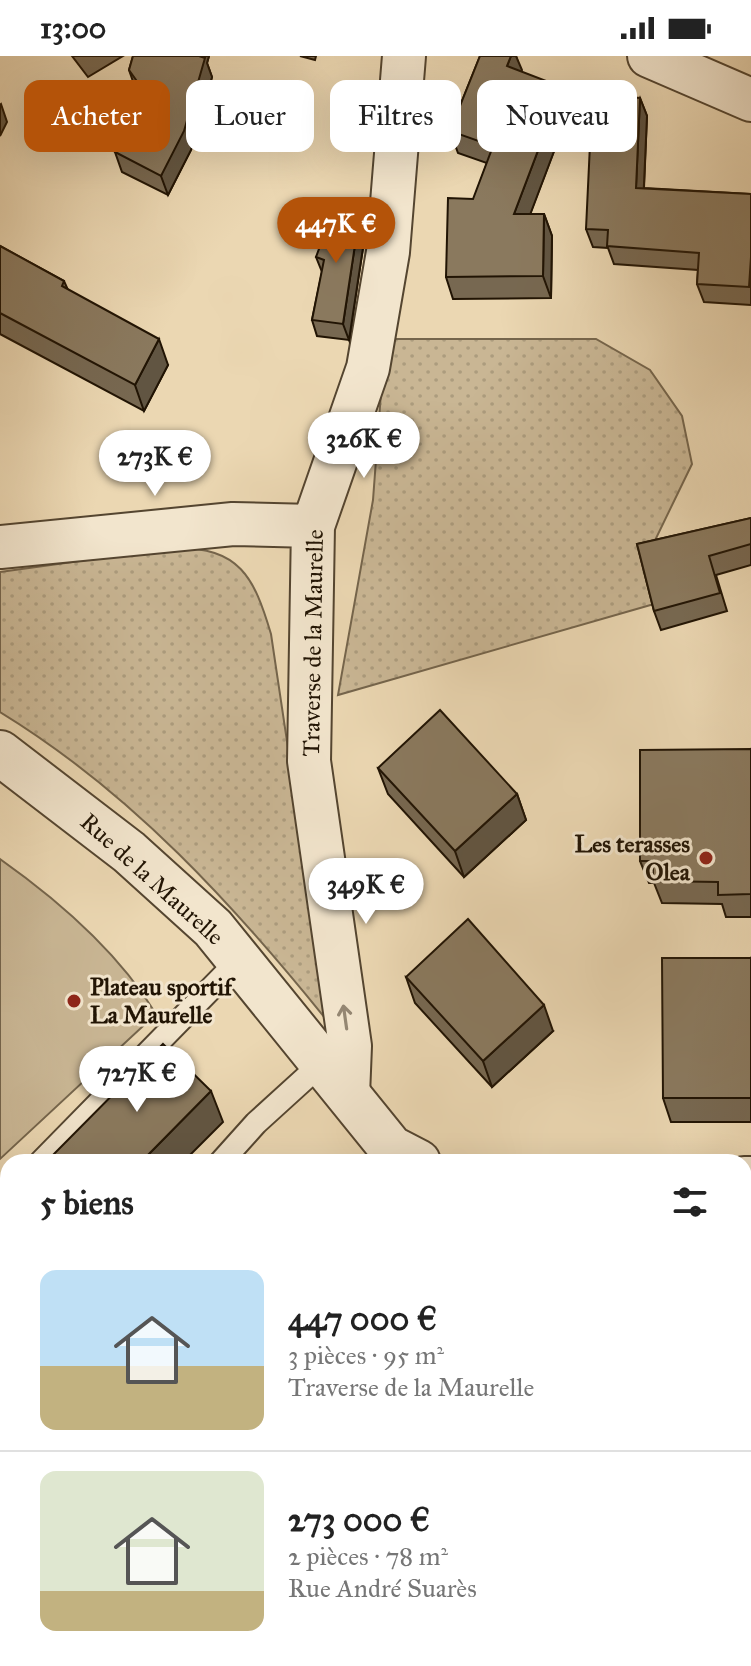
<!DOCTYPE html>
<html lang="fr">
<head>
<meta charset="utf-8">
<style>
	:root { --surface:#fff; --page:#f2f2f2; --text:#222; --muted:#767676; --line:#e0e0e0; --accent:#b45309 }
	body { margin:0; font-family:"IM FELL Great Primer",serif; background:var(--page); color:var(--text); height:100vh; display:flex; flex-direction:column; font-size:30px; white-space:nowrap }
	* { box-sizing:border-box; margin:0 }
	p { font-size:26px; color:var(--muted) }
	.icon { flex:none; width:44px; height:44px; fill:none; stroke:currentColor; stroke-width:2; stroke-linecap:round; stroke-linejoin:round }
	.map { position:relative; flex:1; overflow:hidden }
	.sheet { position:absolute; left:0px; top:1098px; width:752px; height:512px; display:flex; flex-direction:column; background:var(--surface); border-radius:24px 24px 0 0; box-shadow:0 8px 32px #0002 }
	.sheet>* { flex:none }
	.hud { position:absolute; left:24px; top:24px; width:704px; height:72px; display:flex; gap:16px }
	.price { position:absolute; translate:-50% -68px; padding:0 18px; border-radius:28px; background:#fff; color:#222; font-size:26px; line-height:52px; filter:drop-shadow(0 2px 4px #0008) }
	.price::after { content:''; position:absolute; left:50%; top:48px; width:24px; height:18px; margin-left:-12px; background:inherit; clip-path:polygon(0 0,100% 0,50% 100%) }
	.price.active { background:var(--accent); color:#fff }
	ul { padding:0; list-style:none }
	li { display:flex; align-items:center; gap:24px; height:200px; padding:0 40px }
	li+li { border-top:2px solid var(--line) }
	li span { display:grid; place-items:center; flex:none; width:224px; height:160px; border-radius:16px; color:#555 }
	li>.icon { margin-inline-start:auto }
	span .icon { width:96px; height:96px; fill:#fffc; stroke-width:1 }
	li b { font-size:34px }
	h2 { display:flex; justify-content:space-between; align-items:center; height:96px; padding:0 40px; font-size:34px }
	.tag { padding:0 28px; border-radius:16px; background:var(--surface); box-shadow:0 8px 32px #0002; font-size:28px; line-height:72px }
	.tag.active { background:var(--accent); color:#fff }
	.status { display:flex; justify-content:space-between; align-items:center; height:56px; padding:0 40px; background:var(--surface); direction:ltr }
	.status svg { height:22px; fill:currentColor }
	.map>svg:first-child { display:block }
	.park { fill:url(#park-dots); stroke:#75654c; stroke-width:2 }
	.pitch { fill:#c9b694; stroke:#75654c; stroke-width:2 }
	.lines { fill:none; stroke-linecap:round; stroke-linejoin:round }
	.service-casing { stroke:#544530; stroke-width:26 }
	.minor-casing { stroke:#544530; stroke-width:46 }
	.tertiary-casing { stroke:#544530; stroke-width:48 }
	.service { stroke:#f2e5cd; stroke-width:22 }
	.minor { stroke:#f2e5cd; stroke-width:42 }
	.tertiary { stroke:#f2e5cd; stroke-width:44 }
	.wall { fill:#776851; stroke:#211404; stroke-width:2 }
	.shaded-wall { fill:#615542; stroke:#211404; stroke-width:2 }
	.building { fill:#8a795e; stroke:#211404; stroke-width:2 }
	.oneway { stroke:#948773 }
	.poi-dot { fill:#8f2418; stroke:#f2e5cd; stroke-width:3 }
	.labels { text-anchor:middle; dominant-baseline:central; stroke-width:6; stroke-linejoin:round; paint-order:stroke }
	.street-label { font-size:24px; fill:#211404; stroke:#f2e5cd }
	.poi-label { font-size:24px; font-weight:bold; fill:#211404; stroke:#f2e5cd; text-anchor:end }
</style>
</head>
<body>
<div class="status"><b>13:00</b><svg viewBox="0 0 49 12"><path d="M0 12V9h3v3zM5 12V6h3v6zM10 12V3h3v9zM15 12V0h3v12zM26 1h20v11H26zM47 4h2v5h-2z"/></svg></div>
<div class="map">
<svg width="751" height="1610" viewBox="0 0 751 1610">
	<defs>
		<pattern id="park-dots" width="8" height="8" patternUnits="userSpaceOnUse" patternTransform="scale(2)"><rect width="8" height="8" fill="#c9b694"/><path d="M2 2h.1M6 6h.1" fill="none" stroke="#ac9c7e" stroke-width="1.8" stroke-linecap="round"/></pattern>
	</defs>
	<rect width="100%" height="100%" fill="#ebd7b2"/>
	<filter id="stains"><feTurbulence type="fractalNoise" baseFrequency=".0025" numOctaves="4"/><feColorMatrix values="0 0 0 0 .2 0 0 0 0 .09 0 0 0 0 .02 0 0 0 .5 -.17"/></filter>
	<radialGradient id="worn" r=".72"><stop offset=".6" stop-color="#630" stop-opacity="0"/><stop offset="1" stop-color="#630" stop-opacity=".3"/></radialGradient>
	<!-- park -->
	<path class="park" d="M385 283H596L650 314 682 360 692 408 644 507 654 548 338 639 373 444Z
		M174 492C240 491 254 521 271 578L329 967C234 849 131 736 0 656V516Z"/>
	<!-- pitch -->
	<path class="pitch" d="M0 803C58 844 119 897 156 958L0 1103Z"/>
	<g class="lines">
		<defs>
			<path id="service" d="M41 1106 238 905
				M221 1106 256 1067 322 1007
				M0 1148 8 1140
				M0 1331 8 1323
				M744 1547 751 1540
				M649 1610 663 1602"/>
			<path id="minor" d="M649 0 751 44
				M0 491 233 468 313 470
				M348 1039 350 990 309 705 313 470 368 312 388 196 404 0"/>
			<path id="tertiary" d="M0 697 129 796 213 872 391 1092 418 1106
				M744 1123H751"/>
		</defs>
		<!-- service casing -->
		<use href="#service" class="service-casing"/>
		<!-- minor casing -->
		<use href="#minor" class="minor-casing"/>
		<!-- tertiary casing -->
		<use href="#tertiary" class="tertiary-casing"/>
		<!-- service -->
		<use href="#service" class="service"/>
		<!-- minor -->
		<use href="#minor" class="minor"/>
		<!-- tertiary -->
		<use href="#tertiary" class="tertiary"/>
	</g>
	<!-- wall -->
	<path class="wall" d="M72 0H123L88 21Z
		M133 0H209L207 7 212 21 191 94 168 139 122 116 115 96 143 44 136 34 129 14Z
		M300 0H316L315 4Z
		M480 0H516L521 16 570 53 530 158H544L552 180 551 242 453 243 446 221 487 107 458 97 450 75Z
		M640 42 647 60 644 132 751 138V249L704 246 697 228 698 214 614 208 608 192 593 191 586 173Z
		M360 156 366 172 349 284 317 280 312 264 322 216 316 201Z
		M0 190 64 225 68 234 168 309 144 355 0 278Z
		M751 462V509L716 519 727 555 661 574 654 555 637 488Z
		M751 693V861H726L722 848 662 847 654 827H649L640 805Z
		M378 712 517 738 526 764 464 821 388 738Z
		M751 902V1066H671L663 1042Z
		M406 921 553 975 492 1031 415 947Z
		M0 1432 7 1478 0 1474Z
		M0 1519 8 1602H25L18 1610H5L0 1605Z"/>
	<!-- shaded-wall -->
	<path class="shaded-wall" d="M197 0H209L207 7 212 21 191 94 168 139 161 120Z
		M511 0H516L522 14 515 32 507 10Z
		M562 31 570 53 522 180 514 158Z
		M640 42 647 60 643 150 636 132Z
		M1 48 7 66 0 80V49Z
		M360 156 366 172 349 284 343 268Z
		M544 158 552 180 551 242 543 220Z
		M159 283 168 309 144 355 135 329Z
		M517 738 526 764 464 821 455 795Z
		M544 949 553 975 492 1031 483 1005Z
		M211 1035 223 1066 183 1106H141Z
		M8 1240V1283L0 1291V1248Z
		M744 1244 746 1250 744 1263Z
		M8 1459V1476L7 1478 3 1468Z
		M8 1599V1602H25L18 1610H10L6 1601Z"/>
	<!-- building -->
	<path class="building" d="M133 0H199L205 2 184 75 161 120 115 96 146 38 129 14Z
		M480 0H511L507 10 562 31 514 158H544L543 220 446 221 448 142 473 143 493 90 450 75Z
		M599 39 640 42 636 132 751 138V201L749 231 697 228 699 197 607 190 608 174 586 173 592 46 599 49Z
		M336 147 360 156 343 268 312 264 324 204 316 201Z
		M0 190 64 225 62 230 159 283 135 329 0 257Z
		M751 462V488L709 500 720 537 654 555 637 488Z
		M440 654 517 738 455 795 378 712Z
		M751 693V838L718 839V826L653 825V805H640V694Z
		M468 863 544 949 483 1005 406 921Z
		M662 902H751V1042H663Z
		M163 988 211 1035 141 1106H46Z
		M8 1144V1240L0 1248V1152Z
		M0 1432 8 1436V1459L3 1468 0 1466Z
		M0 1519 8 1527V1599L6 1601 0 1595Z"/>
	<!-- one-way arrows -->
	<defs><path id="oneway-shaft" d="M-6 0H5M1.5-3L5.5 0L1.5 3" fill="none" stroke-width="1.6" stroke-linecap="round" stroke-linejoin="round" transform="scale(2)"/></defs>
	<use class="oneway" href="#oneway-shaft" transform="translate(345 961) rotate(-98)"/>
	<!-- markers -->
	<g class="poi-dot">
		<circle cx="706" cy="802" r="8"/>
		<circle cx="74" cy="945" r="8"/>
	</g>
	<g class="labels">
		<!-- street labels -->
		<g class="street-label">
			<text transform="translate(313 587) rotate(-89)">Traverse de la Maurelle</text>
			<text transform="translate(152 823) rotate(42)">Rue de la Maurelle</text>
		</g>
		<!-- poi labels -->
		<g class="poi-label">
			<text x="690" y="788">Les terasses<tspan x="690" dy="28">Olea</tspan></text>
			<text x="90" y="931" text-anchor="start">Plateau sportif<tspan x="90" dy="28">La Maurelle</tspan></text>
		</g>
	</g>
	<rect width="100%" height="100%" filter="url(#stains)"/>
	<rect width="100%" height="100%" fill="url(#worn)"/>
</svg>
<b class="price active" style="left:336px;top:209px">447K €</b>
<b class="price" style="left:364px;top:424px">326K €</b>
<b class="price" style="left:155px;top:442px">273K €</b>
<b class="price" style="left:366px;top:870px">349K €</b>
<b class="price" style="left:137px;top:1058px">727K €</b>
<div class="hud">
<a class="tag active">Acheter</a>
<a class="tag">Louer</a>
<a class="tag">Filtres</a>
<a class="tag">Nouveau</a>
</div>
<section class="sheet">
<h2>5 biens<svg class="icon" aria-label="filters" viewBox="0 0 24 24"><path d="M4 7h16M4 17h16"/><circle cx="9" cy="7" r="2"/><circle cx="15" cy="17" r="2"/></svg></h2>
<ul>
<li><span style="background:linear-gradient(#bfe0f5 60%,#c2b280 0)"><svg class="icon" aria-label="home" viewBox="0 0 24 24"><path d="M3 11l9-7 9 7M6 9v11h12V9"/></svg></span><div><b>447 000 €</b><p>3 pièces · 95 m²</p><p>Traverse de la Maurelle</p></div></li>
<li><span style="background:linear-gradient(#dfe7d0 75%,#c2b280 0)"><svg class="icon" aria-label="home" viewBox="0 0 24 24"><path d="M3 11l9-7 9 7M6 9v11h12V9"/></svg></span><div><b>273 000 €</b><p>2 pièces · 78 m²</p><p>Rue André Suarès</p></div></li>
</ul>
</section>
</div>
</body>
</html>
